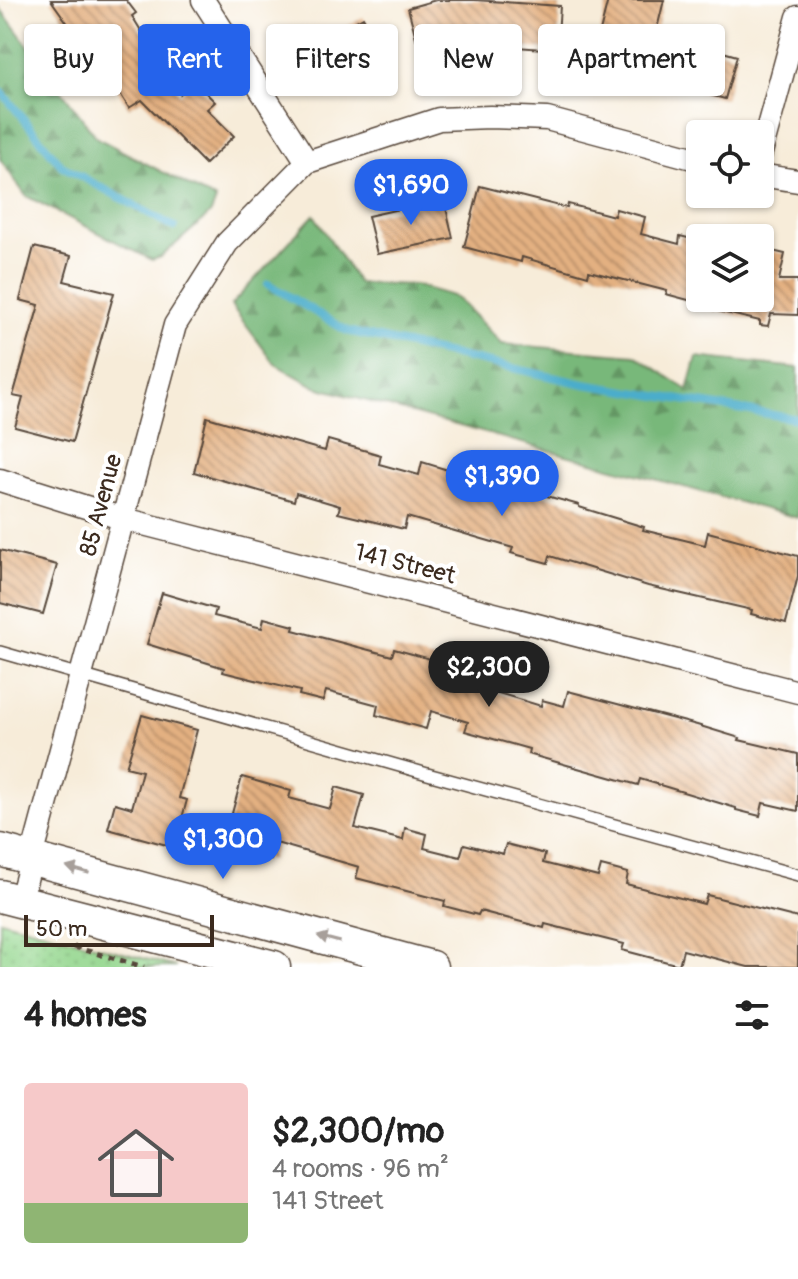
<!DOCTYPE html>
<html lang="en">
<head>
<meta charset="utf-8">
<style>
	:root { --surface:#fff; --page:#f6f6f6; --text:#222; --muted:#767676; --accent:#2563eb }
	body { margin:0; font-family:Pangolin,sans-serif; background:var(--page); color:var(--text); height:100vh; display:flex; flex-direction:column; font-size:30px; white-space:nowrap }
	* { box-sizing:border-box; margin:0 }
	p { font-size:26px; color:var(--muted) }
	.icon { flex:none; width:44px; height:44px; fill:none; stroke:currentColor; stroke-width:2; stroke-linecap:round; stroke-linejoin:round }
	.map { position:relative; height:967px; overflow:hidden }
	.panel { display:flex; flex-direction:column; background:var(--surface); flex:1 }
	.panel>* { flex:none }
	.guide { position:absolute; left:24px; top:24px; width:750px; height:72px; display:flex; gap:16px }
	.tools { position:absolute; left:686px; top:120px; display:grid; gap:16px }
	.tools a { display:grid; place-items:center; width:88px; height:88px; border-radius:8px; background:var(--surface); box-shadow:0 2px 6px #0004; font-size:40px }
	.scale { position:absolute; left:24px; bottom:20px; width:190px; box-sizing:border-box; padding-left:8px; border:4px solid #3b2a1e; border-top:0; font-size:22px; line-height:28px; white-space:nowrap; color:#3b2a1e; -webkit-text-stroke:6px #fff; paint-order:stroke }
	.price { position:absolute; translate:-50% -68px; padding:0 18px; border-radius:28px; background:var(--accent); color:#fff; font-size:26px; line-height:52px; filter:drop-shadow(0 2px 4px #0008) }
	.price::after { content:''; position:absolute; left:50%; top:48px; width:24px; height:18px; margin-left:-12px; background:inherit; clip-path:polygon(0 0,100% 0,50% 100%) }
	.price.active { background:#222; color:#fff }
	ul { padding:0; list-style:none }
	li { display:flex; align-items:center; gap:24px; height:200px; padding:0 24px }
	li span { display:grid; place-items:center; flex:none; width:224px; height:160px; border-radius:8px; color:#555 }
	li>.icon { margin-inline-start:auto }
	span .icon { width:96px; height:96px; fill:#fffc; stroke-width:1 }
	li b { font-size:34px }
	h2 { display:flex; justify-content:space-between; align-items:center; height:96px; padding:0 24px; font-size:34px }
	.pill { padding:0 28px; border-radius:8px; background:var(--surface); box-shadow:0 2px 6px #0004; font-size:28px; line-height:72px }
	.pill.active { background:var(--accent); color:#fff }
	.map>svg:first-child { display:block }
	.forest { fill:url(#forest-firs); stroke:#5a714c; stroke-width:2 }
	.park { fill:url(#park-dots); stroke:#688056; stroke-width:2 }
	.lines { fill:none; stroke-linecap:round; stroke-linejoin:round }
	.stream { stroke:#4cadcb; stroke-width:8 }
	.building { fill:url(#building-back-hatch) }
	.lane-casing { stroke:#57473a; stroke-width:14 }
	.street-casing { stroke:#57473a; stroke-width:25 }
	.secondary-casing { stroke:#57473a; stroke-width:35 }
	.path { stroke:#57473a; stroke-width:5; stroke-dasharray:6 6; stroke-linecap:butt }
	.lane { stroke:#fff; stroke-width:11 }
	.street { stroke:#fff; stroke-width:22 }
	.secondary { stroke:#fff; stroke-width:32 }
	.oneway { fill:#a79f9a }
	.labels { text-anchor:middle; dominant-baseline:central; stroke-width:8; stroke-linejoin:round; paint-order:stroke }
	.street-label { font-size:24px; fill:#3b2a1e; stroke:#fff }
</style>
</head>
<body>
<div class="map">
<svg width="798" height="967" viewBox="0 0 798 967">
	<defs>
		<pattern id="forest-firs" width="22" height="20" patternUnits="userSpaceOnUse" patternTransform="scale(2)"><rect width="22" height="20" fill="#78b87a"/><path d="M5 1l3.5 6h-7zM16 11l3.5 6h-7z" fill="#649663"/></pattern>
		<pattern id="park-dots" width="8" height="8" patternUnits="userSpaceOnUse" patternTransform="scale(2)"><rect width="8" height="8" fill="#95d78f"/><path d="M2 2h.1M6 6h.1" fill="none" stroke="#81b97b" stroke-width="1.8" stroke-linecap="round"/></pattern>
		<pattern id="building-back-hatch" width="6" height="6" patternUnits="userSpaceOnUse" patternTransform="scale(2)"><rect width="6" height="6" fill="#e3b081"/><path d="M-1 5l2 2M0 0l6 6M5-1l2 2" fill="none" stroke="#b98f69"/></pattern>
	</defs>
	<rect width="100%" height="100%" fill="#fff"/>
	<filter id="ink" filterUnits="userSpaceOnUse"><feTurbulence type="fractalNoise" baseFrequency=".0125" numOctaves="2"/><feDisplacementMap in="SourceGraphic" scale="16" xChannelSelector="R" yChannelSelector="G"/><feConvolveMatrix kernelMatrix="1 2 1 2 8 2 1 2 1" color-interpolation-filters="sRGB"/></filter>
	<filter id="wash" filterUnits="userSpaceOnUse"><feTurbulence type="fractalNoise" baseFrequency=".006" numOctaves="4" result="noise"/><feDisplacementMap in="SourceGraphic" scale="32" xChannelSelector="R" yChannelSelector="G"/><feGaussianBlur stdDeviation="1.8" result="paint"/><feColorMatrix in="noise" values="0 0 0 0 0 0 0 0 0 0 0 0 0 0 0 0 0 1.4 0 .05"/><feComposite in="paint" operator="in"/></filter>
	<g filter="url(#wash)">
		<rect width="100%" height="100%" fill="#f7ecd9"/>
		<!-- forest -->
		<path class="forest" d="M0 8 97 138 216 200 211 213 161 257 152 260 26 196 0 159Z
			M314 215 358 283 415 285 456 297 502 344 635 355 688 390 697 357 798 368V518L316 387 275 364 231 305Z"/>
		<!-- park -->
		<path class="park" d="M0 920 176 967H0Z"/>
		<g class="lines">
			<!-- stream -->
			<path class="stream" d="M0 90 62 166 174 227
				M268 284 347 331 584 384 798 419"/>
		</g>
		<g id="blocks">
			<!-- building -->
			<path class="building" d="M51 0H126L136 13 132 16 180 94 193 80 215 102 207 109 234 136 205 164 142 100 129 108 90 46 86 49Z
				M436 0H475L560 6 557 50 476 44 422 60 408 8Z
				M608 0H664L656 33 737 56 725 99 592 63Z
				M363 17 391 66 346 92 318 43Z
				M480 186 567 208 568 204 614 216 616 209 645 217 641 234 679 244 680 236 700 241V298H760V248L785 254 779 280H798V315L771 314 768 326 760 325V321L696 306V302L666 294 667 291 589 271 588 276 522 257 521 262 464 247Z
				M444 199 453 238 377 254 368 216Z
				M34 247 71 256 64 281 114 293 72 442 15 427 23 398 13 396 39 305 20 300Z
				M207 417 325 451 328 440 381 455 379 464 419 475 422 462 448 470V472L528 495 529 491 579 505V507L644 527 643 530 705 545 708 532 798 556V576L786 623 751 614 752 610 648 586 550 556 548 563 511 553 513 548 407 517 404 529 338 513 340 506 296 493 294 501 194 472Z
				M0 550 57 565 43 614 0 603Z
				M162 593 216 609 214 616 262 628 264 618 294 626 293 630 392 656 394 649 474 671 475 668 500 675 495 692 541 706 542 700 564 706 568 691 697 725 740 738 739 740 798 754V811L763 803 760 816 736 810V808L640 779 638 785 528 754 529 749 465 731 468 722 431 711 426 729 376 715 378 705 326 691 323 701 299 695 300 691 223 672 224 668 147 644Z
				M142 715 197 730 179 798 187 800 174 847 108 829 115 803 132 808 142 771 126 767Z
				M242 777 291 791 289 798 330 809 336 787 364 795 355 828 403 840 405 828 427 834 424 848 460 857 464 844 503 854 506 844 545 854 543 863 598 877 601 866 628 873 626 884 704 904 707 895 798 918V967H748L683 950 679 965 622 950 624 944 545 924 544 928 480 911 478 915 444 906 445 901 356 878 359 867 276 843 271 860 223 846Z"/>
		</g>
	</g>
	<g filter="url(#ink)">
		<use href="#blocks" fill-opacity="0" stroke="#57473a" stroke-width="2"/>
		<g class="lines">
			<defs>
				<path id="lane" d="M0 652 431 775 798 875"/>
				<path id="street" d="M203 0 307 162 439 119 490 117 547 119 700 160
					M760 156 798 17
					M760 175 798 181
					M0 480 124 519 798 692
					M20 902 175 325 227 243 307 162"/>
				<path id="secondary" d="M0 850 431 967
					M0 896 274 967"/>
			</defs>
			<!-- lane casing -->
			<use href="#lane" class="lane-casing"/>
			<!-- street casing -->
			<use href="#street" class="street-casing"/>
			<!-- secondary casing -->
			<use href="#secondary" class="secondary-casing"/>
			<!-- path -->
			<path class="path" d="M74 947 144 967"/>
			<!-- lane -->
			<use href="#lane" class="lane"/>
			<!-- street -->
			<use href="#street" class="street"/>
			<!-- secondary -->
			<use href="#secondary" class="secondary"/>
		</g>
		<!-- one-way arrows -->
		<defs><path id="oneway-solid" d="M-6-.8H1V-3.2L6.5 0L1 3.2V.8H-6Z" transform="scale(2)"/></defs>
		<g class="oneway">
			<use href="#oneway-solid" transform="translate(78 870) rotate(-164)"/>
			<use href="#oneway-solid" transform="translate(329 939) rotate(-165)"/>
		</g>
	</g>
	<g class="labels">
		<!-- street labels -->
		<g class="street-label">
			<text transform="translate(101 505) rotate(-75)">85 Avenue</text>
			<text transform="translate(405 564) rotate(14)">141 Street</text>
		</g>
	</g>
</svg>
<div class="tools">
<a><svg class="icon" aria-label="locate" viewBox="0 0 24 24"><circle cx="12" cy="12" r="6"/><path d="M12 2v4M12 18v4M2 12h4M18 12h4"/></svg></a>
<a><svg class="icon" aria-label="layers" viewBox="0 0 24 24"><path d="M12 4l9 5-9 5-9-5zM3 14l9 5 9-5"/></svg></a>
</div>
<div class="scale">50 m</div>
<b class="price" style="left:411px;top:227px">$1,690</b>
<b class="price" style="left:502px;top:518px">$1,390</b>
<b class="price active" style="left:489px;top:709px">$2,300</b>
<b class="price" style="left:223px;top:881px">$1,300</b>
<div class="guide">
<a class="pill">Buy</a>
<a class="pill active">Rent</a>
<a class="pill">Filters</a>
<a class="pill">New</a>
<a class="pill">Apartment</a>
</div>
</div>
<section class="panel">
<h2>4 homes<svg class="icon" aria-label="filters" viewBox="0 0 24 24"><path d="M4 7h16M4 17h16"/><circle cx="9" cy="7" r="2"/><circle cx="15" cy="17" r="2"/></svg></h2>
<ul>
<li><span style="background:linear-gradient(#f6c9c9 75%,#8fb573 0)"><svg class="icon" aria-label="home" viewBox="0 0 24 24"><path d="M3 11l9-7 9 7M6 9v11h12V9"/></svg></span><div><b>$2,300/mo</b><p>4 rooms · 96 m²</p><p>141 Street</p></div></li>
</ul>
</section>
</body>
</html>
